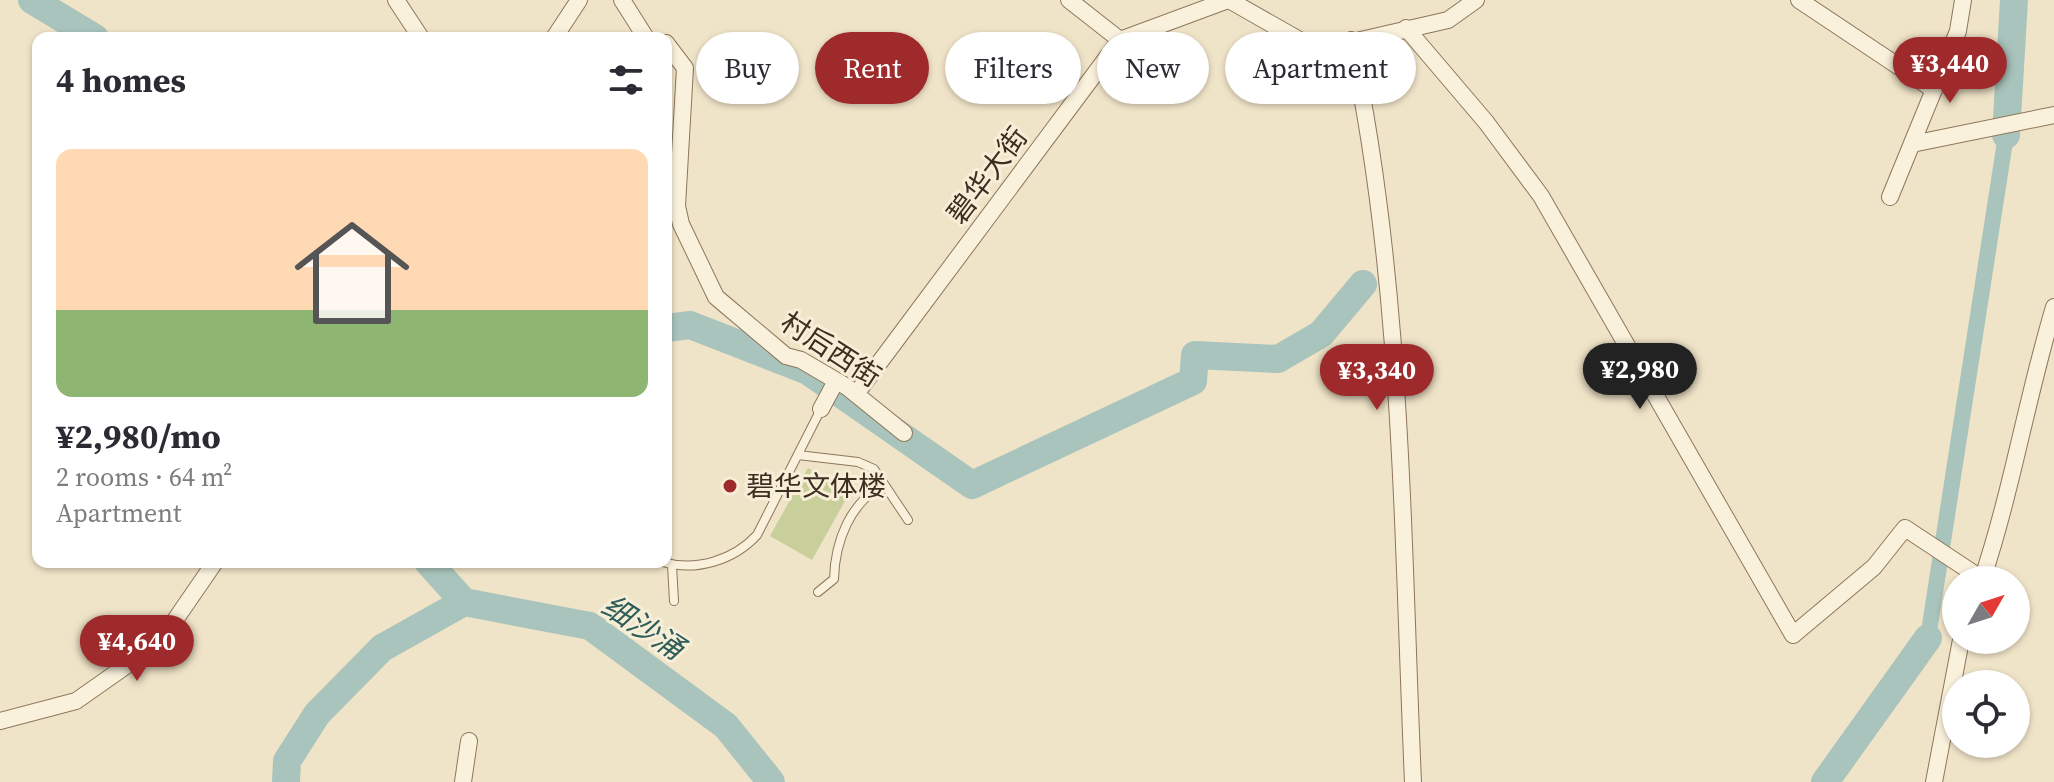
<!DOCTYPE html>
<html lang="en">
<head>
<meta charset="utf-8">
<style>
	:root { --surface:#fff; --page:#f2f2f3; --text:#2b2b33; --muted:#7c7c81; --line:#e1e1e2; --accent:#9e2a2b }
	body { margin:0; font-family:"Source Serif 4","Noto Sans SC",serif; background:var(--page); color:var(--text); height:100vh; display:flex; flex-direction:column; font-size:30px; white-space:nowrap }
	* { box-sizing:border-box; margin:0 }
	p { font-size:26px; color:var(--muted) }
	.icon { flex:none; width:44px; height:44px; fill:none; stroke:currentColor; stroke-width:2; stroke-linecap:round; stroke-linejoin:round }
	.map { position:relative; flex:1; overflow:hidden }
	.panel { position:absolute; left:32px; top:32px; width:640px; height:536px; display:flex; flex-direction:column; background:var(--surface); border-radius:16px; box-shadow:0 2px 6px #0004 }
	.panel>* { flex:none }
	.guide { position:absolute; left:696px; top:32px; width:760px; height:72px; display:flex; gap:16px }
	.needle { width:52px; rotate:51deg }
	.tools { position:absolute; left:1942px; top:566px; display:grid; gap:16px }
	.tools a { display:grid; place-items:center; width:88px; height:88px; border-radius:50%; background:var(--surface); box-shadow:0 2px 6px #0004; font-size:40px }
	.price { position:absolute; translate:-50% -68px; padding:0 18px; border-radius:28px; background:var(--accent); color:#fff; font-size:26px; line-height:52px; filter:drop-shadow(0 2px 4px #0008) }
	.price::after { content:''; position:absolute; left:50%; top:48px; width:24px; height:18px; margin-left:-12px; background:inherit; clip-path:polygon(0 0,100% 0,50% 100%) }
	.price.active { background:#222; color:#fff }
	ul { padding:0; list-style:none }
	li { display:grid; align-content:center; gap:16px; height:424px; padding:0 24px }
	li+li { border-top:2px solid var(--line) }
	li span { display:grid; place-items:center; height:248px; border-radius:16px; color:#555 }
	li>.icon { margin-inline-start:auto }
	span .icon { width:144px; height:144px; fill:#fffc; stroke-width:1 }
	li b { font-size:34px }
	h2 { display:flex; justify-content:space-between; align-items:center; height:96px; padding:0 24px; font-size:34px }
	.chip { padding:0 28px; border-radius:36px; background:var(--surface); box-shadow:0 2px 6px #0004; font-size:28px; line-height:72px }
	.chip.active { background:var(--accent); color:#fff }
	.map>svg:first-child { display:block }
	.green { fill:#c9cf9b }
	.lines { fill:none; stroke-linecap:round; stroke-linejoin:round }
	.canal { stroke:#a9c4bc; stroke-width:16 }
	.river { stroke:#a9c4bc; stroke-width:28 }
	.service-casing { stroke:#8d765c; stroke-width:10 }
	.minor-casing { stroke:#8d765c; stroke-width:18 }
	.service { stroke:#faf1dc; stroke-width:8 }
	.minor { stroke:#faf1dc; stroke-width:16 }
	.poi-dot { fill:#9e2a2b; stroke:#f7eed8; stroke-width:3 }
	.labels { text-anchor:middle; dominant-baseline:central; stroke-width:6; stroke-linejoin:round; paint-order:stroke }
	.street-label { font-size:28px; fill:#3d2e20; stroke:#f7eed8 }
	.poi-label { font-size:28px; fill:#3d2e20; stroke:#f7eed8; text-anchor:start }
	.water-label { font-size:30px; font-style:italic; fill:#2f5d5a; stroke:#f7eed8 }
</style>
</head>
<body>
<div class="map">
<svg width="2054" height="782" viewBox="0 0 2054 782">
	<rect width="100%" height="100%" fill="#f0e4c8"/>
	<!-- green -->
	<path class="green" d="M808 468 850 492 812 560 770 536Z"/>
	<g class="lines">
		<!-- canal -->
		<path class="canal" d="M1928 638 2006 135"/>
		<!-- river -->
		<path class="river" d="M32 0 95 38
			M2006 135 2014 0
			M666 328 690 325 808 371 972 485 1193 381 1195 355 1278 359 1321 334 1363 284
			M428 562 464 602
			M286 782 287 761 317 714 382 648 464 602 590 626 726 726 771 782
			M1825 782 1928 638"/>
		<defs>
			<path id="service" d="M798 455 858 462 874 469 908 520
				M663 562C696 572 734 560 757 535L821 409
				M672 565 674 601
				M818 592 834 579C835 541 850 503 884 484"/>
			<path id="minor" d="M396 0 421 38
				M622 0 646 38
				M1069 0 1120 40
				M1229 0 1317 50 1448 20 1476 0
				M1799 0 1934 90
				M1406 28 1486 122 1541 196 1793 635 1874 567 1905 528 1982 579
				M554 38 579 0
				M1351 40C1403 283 1402 534 1413 782
				M666 43 685 68 677 206 681 224 716 297 786 356 801 360 847 387 904 433
				M1912 144 2054 115
				M1890 197 1958 31 1963 0
				M856 394 1120 40 1228 0
				M821 409 836 381
				M1982 580C2012 490 2027 397 2054 307
				M0 721 76 701 160 642 215 562
				M463 782 469 741
				M1934 782 1961 640"/>
		</defs>
		<!-- service casing -->
		<use href="#service" class="service-casing"/>
		<!-- minor casing -->
		<use href="#minor" class="minor-casing"/>
		<!-- service -->
		<use href="#service" class="service"/>
		<!-- minor -->
		<use href="#minor" class="minor"/>
	</g>
	<!-- markers -->
	<circle class="poi-dot" cx="730" cy="486" r="8"/>
	<g class="labels">
		<!-- street labels -->
		<g class="street-label">
			<text transform="translate(987 175) rotate(-53)">碧华大街</text>
			<text transform="translate(831 349) rotate(33)">村后西街</text>
		</g>
		<!-- poi labels -->
		<g class="poi-label">
			<text x="746" y="486">碧华文体楼</text>
		</g>
		<!-- water labels -->
		<g class="water-label">
			<text transform="translate(643 627) rotate(33)">细沙涌</text>
		</g>
	</g>
</svg>
<div class="tools">
<a><svg class="needle" viewBox="-14 -14 28 28"><path d="M0-13l5 13h-10z" fill="#e53935"/><path d="M0 13l5-13h-10z" fill="#7c7c81"/></svg></a>
<a><svg class="icon" aria-label="locate" viewBox="0 0 24 24"><circle cx="12" cy="12" r="6"/><path d="M12 2v4M12 18v4M2 12h4M18 12h4"/></svg></a>
</div>
<b class="price" style="left:1950px;top:105px">¥3,440</b>
<b class="price active" style="left:1640px;top:411px">¥2,980</b>
<b class="price" style="left:1377px;top:412px">¥3,340</b>
<b class="price" style="left:137px;top:683px">¥4,640</b>
<div class="guide">
<a class="chip">Buy</a>
<a class="chip active">Rent</a>
<a class="chip">Filters</a>
<a class="chip">New</a>
<a class="chip">Apartment</a>
</div>
<section class="panel">
<h2>4 homes<svg class="icon" aria-label="filters" viewBox="0 0 24 24"><path d="M4 7h16M4 17h16"/><circle cx="9" cy="7" r="2"/><circle cx="15" cy="17" r="2"/></svg></h2>
<ul>
<li><span style="background:linear-gradient(#ffd9b3 65%,#8fb573 0)"><svg class="icon" aria-label="home" viewBox="0 0 24 24"><path d="M3 11l9-7 9 7M6 9v11h12V9"/></svg></span><div><b>¥2,980/mo</b><p>2 rooms · 64 m²</p><p>Apartment</p></div></li>
</ul>
</section>
</div>
</body>
</html>
